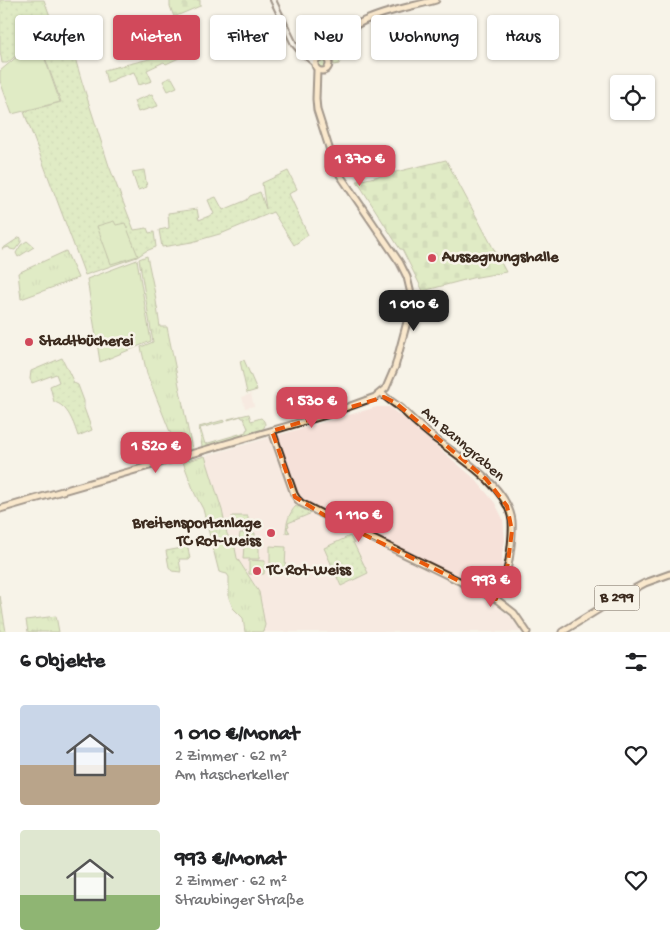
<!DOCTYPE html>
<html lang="de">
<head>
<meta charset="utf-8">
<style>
	:root { --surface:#fff; --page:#f6f6f6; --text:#202124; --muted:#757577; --accent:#d1495b }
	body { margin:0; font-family:"Gochi Hand",sans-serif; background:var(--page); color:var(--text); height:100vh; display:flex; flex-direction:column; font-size:19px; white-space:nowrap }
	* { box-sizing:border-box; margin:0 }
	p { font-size:16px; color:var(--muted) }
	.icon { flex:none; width:28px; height:28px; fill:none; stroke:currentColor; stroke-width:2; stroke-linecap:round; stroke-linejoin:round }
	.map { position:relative; height:632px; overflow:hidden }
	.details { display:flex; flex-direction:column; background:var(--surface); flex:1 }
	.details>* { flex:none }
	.guide { position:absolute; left:15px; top:15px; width:640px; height:45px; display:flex; gap:10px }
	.tools { position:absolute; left:610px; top:75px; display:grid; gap:10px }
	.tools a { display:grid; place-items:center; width:45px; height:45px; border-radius:5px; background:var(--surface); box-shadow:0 1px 4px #0004; font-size:25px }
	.price { position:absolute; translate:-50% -42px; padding:0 11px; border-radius:10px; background:var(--accent); color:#fff; font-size:16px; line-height:32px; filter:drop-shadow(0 1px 2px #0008) }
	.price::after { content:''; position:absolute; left:50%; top:30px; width:15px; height:11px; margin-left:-8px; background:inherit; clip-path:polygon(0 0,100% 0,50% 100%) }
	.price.active { background:#222; color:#fff }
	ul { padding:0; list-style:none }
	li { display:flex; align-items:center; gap:15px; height:125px; padding:0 20px }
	li span { display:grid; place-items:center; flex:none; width:140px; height:100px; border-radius:5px; color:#555 }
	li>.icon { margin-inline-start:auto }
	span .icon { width:60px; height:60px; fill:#fffc; stroke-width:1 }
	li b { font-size:21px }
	h2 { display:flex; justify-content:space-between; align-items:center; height:60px; padding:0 20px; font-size:21px }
	.chip { padding:0 18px; border-radius:5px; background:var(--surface); box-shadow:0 1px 4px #0004; font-size:18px; line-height:45px }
	.chip.active { background:var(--accent); color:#fff }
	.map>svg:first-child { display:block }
	.built { fill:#f6e1d9 }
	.grass { fill:url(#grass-dots); stroke:#7f865c }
	.cemetery { fill:url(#cemetery-stones); stroke:#7f865c }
	.park { fill:url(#park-tufts); stroke:#7f865c }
	.garden { fill:#c3e29b; stroke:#7f865c }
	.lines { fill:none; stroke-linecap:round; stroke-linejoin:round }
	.minor-casing { stroke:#3b2a1e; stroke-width:8 }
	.major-casing { stroke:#3b2a1e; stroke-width:9 }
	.minor { stroke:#f7f3e8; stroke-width:4 }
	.major { stroke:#fcdcac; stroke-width:5 }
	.marked { fill:none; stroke:#e8590c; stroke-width:4; stroke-dasharray:10 6; stroke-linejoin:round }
	.poi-dot { fill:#d1495b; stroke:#f7f3e8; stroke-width:2 }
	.labels { text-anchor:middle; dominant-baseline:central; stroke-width:5; stroke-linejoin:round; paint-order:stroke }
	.shield { fill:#f7f3e8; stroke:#73665b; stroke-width:1 }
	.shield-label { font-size:15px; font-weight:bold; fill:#3b2a1e }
	.poi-label { font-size:16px; font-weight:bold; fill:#3b2a1e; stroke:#f7f3e8; text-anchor:start }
	.street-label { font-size:16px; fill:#3b2a1e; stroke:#f7f3e8 }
</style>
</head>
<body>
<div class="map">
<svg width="670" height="632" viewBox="0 0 670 632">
	<defs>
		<pattern id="grass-dots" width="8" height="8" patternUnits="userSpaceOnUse" patternTransform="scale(1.25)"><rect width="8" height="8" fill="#c3e29b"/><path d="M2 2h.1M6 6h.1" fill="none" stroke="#a8c285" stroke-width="1.8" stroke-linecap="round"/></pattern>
		<pattern id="cemetery-stones" width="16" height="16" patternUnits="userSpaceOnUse" patternTransform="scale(1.25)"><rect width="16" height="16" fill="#c3e29b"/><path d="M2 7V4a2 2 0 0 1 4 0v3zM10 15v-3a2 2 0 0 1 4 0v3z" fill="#a8c285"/></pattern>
		<pattern id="park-tufts" width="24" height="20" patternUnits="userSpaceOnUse" patternTransform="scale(1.25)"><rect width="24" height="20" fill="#c3e29b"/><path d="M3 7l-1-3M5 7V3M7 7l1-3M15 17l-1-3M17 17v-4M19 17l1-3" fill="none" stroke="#a8c285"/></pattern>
	</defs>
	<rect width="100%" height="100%" fill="#f7f3e8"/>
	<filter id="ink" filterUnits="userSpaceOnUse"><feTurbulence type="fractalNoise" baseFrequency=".02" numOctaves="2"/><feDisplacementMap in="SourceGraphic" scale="10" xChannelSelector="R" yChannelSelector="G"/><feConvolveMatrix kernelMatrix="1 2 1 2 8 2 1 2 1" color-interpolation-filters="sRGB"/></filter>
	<g filter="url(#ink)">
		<!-- built -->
		<path class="built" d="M251 394 254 406 245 408 242 397Z
			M377 407H389L407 421 475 479 495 503 503 519 505 541 502 553 503 576 489 598 517 622 522 632H263L265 625 256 586 237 558 235 548 227 534 222 510 205 456Z"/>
		<!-- grass -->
		<path class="grass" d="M0 0H44L53 24 63 17 82 82 109 166 134 230 147 228 149 233 154 232 156 247 146 251 137 257 85 275 24 112 61 102 38 38 7 63H2L0 51Z
			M340 40 344 44 341 59 339 64 334 65 333 58 330 54Z
			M175 48V53L179 58 166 64 164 62 147 70 152 81 139 85 134 72 114 79V81L107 83 104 70 162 56 161 51Z
			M316 64a6 6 0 1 1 12 0a6 6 0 1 1-12 0Z
			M152 94 158 106 138 112 134 101Z
			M144 170 147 187 138 190 132 172Z
			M288 171 297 189 289 194 308 235 294 245 273 212 223 233 192 242 162 247 159 230 169 228 168 213 197 209 199 220 214 214 208 200 216 197 223 210 247 200 250 196 260 192 266 209 262 183Z
			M20 237 21 238V242L15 250 10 249 9 247 2 249Z
			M27 241 34 247 18 257 16 253 21 245Z
			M62 358 66 366 74 383 78 385 84 401V408L92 430 78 436C74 424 68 405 54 402L50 386 59 382 56 374 32 383 30 379 31 371Z
			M249 414 251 421 261 418C266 422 266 426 262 430L202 447 199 427 224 420V422L200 428 205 444 246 432V430L248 429 244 418H242L241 416 228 420V419Z
			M296 506H302L320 516 319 518 320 516 315 514 314 515 312 513 288 523 289 526 287 527 289 532H290L286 533C286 523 289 513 296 506Z
			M350 536 368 573 341 586 324 548Z
			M181 542H187L190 559H179L181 572 172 571 169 567 166 551 182 548Z
			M0 596 6 632H0Z"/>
		<!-- cemetery -->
		<path class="cemetery" d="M170 0H200V6L174 17 170 6Z
			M446 160 506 272 472 278 423 291 402 249H400L357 181H358Z"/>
		<!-- park -->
		<path class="park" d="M66 251 78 278 21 299 18 273Z
			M147 256 155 294 160 327H167L192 449 178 452 147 374 141 347 153 342 139 259Z
			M244 360 257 390 247 393 240 361Z
			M205 456 222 510 227 534 235 548 237 558 259 592 265 625 263 632H245L243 618 233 608 229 598V577L227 574 219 572 203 509 195 494 183 462Z
			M56 616 59 632H28L26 620Z"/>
		<!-- garden -->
		<path class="garden" d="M38 39 60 102 12 114 0 81V71Z
			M169 78H172L177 87 168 91 163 81Z
			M114 221 116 225 125 223 138 256 111 264 97 226Z
			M137 260 151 341 100 362 87 279Z
			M232 516H248V530L232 529Z
			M240 533H255V540H239Z
			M244 545 259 546V559H243Z
			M270 546 286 547 285 568 270 567Z
			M249 560 265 561 264 574H249Z"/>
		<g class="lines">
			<defs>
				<path id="minor" d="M273 0 294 44 301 52 314 63
					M307 56 317 59"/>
				<path id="major" d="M315 64a7 7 0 1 1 14 0a7 7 0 1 1-14 0Z
					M323 57C351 14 392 12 436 0
					M381 392C386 399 395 403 402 409 411 419 422 428 433 437 459 457 508 486 512 521 513 534 510 558 507 570 504 580 499 589 496 599
					M272 431 294 494 297 499 301 503 324 515 496 599 514 613 527 632
					M0 509 326 415 375 397 386 388 395 367 408 318 410 309 411 294 407 277 400 263 340 175 331 154 317 110 316 99 317 70
					M562 632 617 598 645 583 670 574"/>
			</defs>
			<!-- minor casing -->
			<use href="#minor" class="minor-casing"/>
			<!-- major casing -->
			<use href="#major" class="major-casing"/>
			<!-- minor -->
			<use href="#minor" class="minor"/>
			<!-- major -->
			<use href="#major" class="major"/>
		</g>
	</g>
	<!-- marked area -->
	<path d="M0 0H670V632H0ZM384 397 396 403 486 479 507 506 512 531 507 569 496 599 324 515 295 497 272 431Z" fill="#f7f3e8" fill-opacity=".55" fill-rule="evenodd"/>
	<path class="marked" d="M384 397 396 403 486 479 507 506 512 531 507 569 496 599 324 515 295 497 272 431Z"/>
	<!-- markers -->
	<g class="poi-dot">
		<circle cx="432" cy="258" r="5"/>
		<circle cx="29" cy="342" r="5"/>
		<circle cx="271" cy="533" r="5"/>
		<circle cx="257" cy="571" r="5"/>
	</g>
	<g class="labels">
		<!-- shield labels -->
		<rect class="shield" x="594.5" y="585.5" width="45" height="25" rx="4"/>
		<g class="shield-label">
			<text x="617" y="598">B 299</text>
		</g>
		<!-- poi labels -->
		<g class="poi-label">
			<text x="442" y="258">Aussegnungshalle</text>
			<text x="39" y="342">Stadtbücherei</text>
			<text x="261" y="524" text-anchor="end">Breitensportanlage<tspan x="261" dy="18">TC Rot-Weiss</tspan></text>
			<text x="267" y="571">TC Rot-Weiss</text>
		</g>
		<!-- street labels -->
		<g class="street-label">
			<text transform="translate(462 445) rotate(41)">Am Banngraben</text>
		</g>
	</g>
</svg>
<div class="tools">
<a><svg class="icon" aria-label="locate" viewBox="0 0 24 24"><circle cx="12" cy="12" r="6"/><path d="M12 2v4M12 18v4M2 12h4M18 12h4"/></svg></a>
</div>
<b class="price" style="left:360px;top:187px">1 370 €</b>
<b class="price active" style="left:414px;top:332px">1 010 €</b>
<b class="price" style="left:312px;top:429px">1 530 €</b>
<b class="price" style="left:156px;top:474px">1 520 €</b>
<b class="price" style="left:359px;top:543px">1 110 €</b>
<b class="price" style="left:491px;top:608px">993 €</b>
<div class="guide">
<a class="chip">Kaufen</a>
<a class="chip active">Mieten</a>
<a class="chip">Filter</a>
<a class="chip">Neu</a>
<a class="chip">Wohnung</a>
<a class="chip">Haus</a>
</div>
</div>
<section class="details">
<h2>6 Objekte<svg class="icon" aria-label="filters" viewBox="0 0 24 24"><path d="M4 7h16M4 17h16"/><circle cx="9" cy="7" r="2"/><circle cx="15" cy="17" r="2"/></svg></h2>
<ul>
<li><span style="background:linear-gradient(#c9d6e8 60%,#b9a48a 0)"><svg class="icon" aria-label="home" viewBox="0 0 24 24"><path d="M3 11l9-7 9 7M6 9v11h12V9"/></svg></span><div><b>1 010 €/Monat</b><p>2 Zimmer · 62 m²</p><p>Am Hascherkeller</p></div><svg class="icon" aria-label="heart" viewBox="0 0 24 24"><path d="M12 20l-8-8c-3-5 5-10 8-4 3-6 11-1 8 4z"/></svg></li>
<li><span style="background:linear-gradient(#dfe7d0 65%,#8fb573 0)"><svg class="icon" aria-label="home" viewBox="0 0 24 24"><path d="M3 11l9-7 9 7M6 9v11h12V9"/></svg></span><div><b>993 €/Monat</b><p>2 Zimmer · 62 m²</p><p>Straubinger Straße</p></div><svg class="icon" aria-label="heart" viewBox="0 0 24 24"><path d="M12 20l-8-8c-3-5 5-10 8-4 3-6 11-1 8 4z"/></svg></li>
</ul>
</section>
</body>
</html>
